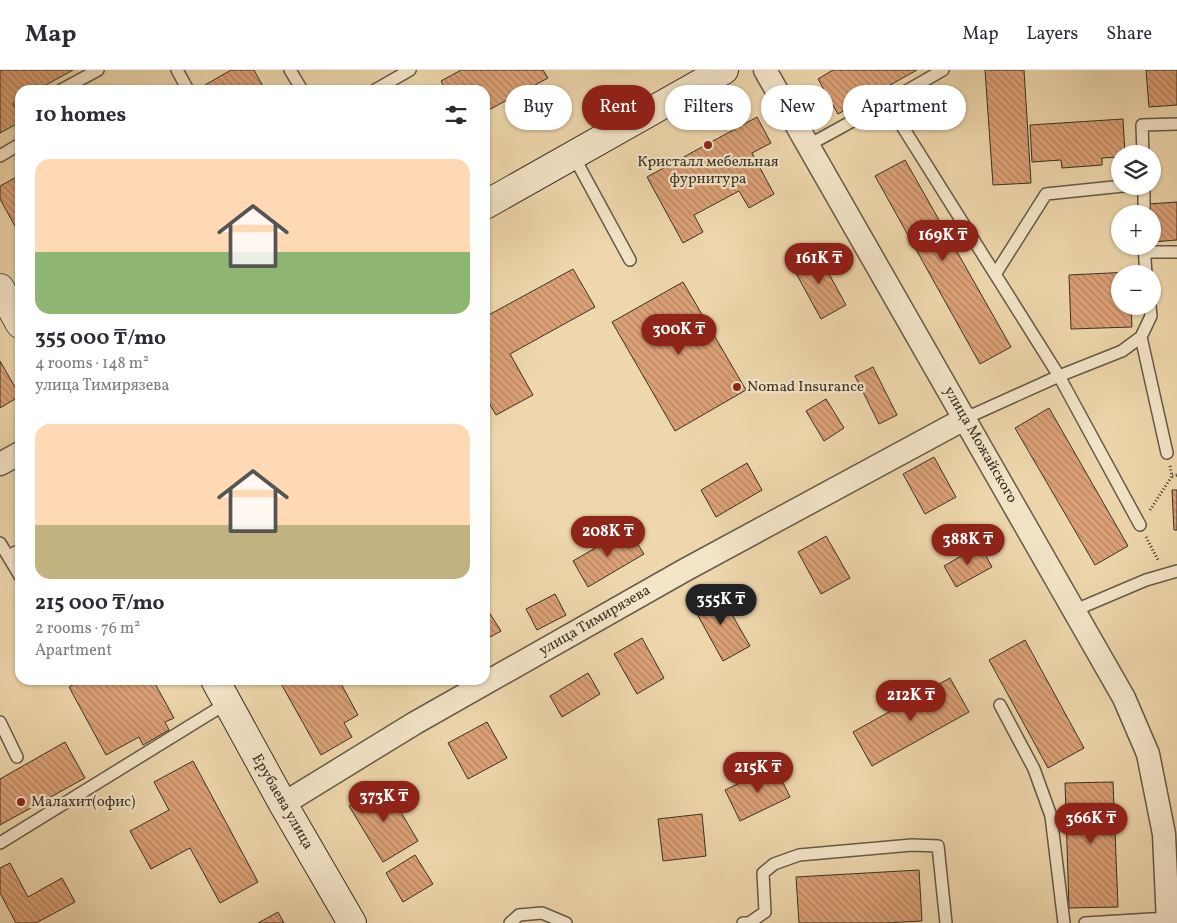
<!DOCTYPE html>
<html lang="en">
<head>
<meta charset="utf-8">
<style>
	:root { --surface:#fff; --page:#f7f7f7; --text:#2b2b33; --muted:#7c7c81; --line:#e1e1e2; --accent:#8f2418 }
	body { margin:0; font-family:Vollkorn,serif; background:var(--page); color:var(--text); height:100vh; display:flex; flex-direction:column; font-size:19px; white-space:nowrap }
	* { box-sizing:border-box; margin:0 }
	p { font-size:16px; color:var(--muted) }
	.icon { flex:none; width:28px; height:28px; fill:none; stroke:currentColor; stroke-width:2; stroke-linecap:round; stroke-linejoin:round }
	.map { position:relative; flex:1; overflow:hidden }
	.sheet { position:absolute; left:15px; top:15px; width:475px; height:600px; display:flex; flex-direction:column; background:var(--surface); border-radius:15px; box-shadow:0 1px 4px #0004 }
	.sheet>* { flex:none }
	.hud { position:absolute; left:505px; top:15px; width:475px; height:45px; display:flex; gap:10px }
	.tools { position:absolute; left:1111px; top:75px; display:grid; gap:10px }
	.tools a { display:grid; place-items:center; width:50px; height:50px; border-radius:50%; background:var(--surface); box-shadow:0 1px 4px #0004; font-size:25px }
	.price { position:absolute; translate:-50% -42px; padding:0 11px; border-radius:18px; background:var(--accent); color:#fff; font-size:16px; line-height:32px; filter:drop-shadow(0 1px 2px #0008) }
	.price::after { content:''; position:absolute; left:50%; top:30px; width:15px; height:11px; margin-left:-8px; background:inherit; clip-path:polygon(0 0,100% 0,50% 100%) }
	.price.current { background:#222; color:#fff }
	ul { padding:0; list-style:none }
	li { display:grid; align-content:center; gap:10px; height:265px; padding:0 20px }
	li span { display:grid; place-items:center; height:155px; border-radius:15px; color:#555 }
	li>.icon { margin-inline-start:auto }
	span .icon { width:90px; height:90px; fill:#fffc; stroke-width:1 }
	li b { font-size:21px }
	h2 { display:flex; justify-content:space-between; align-items:center; height:60px; padding:0 20px; font-size:21px }
	.tag { padding:0 18px; border-radius:22px; background:var(--surface); box-shadow:0 1px 4px #0004; font-size:18px; line-height:45px }
	.tag.current { background:var(--accent); color:#fff }
	header { display:flex; align-items:center; gap:30px; box-sizing:border-box; height:70px; padding:0 25px; background:var(--surface); border-bottom:1px solid var(--line) }
	header strong { font-size:24px }
	nav { display:flex; gap:28px; margin-inline-start:auto; font-size:18px }
	.map>svg:first-child { display:block }
	.building { fill:url(#building-back-hatch); stroke:#393127 }
	.lines { fill:none; stroke-linecap:round; stroke-linejoin:round }
	.service-casing { stroke:#665a48; stroke-width:14 }
	.minor-casing { stroke:#665a48; stroke-width:25 }
	.tertiary-casing { stroke:#665a48; stroke-width:30 }
	.secondary-casing { stroke:#393127; stroke-width:30 }
	.path { stroke:#393127; stroke-width:3; stroke-dasharray:1 2.5; stroke-linecap:butt }
	.service { stroke:#f4e5c9; stroke-width:11 }
	.minor { stroke:#f4e5c9; stroke-width:22 }
	.tertiary { stroke:#f4e5c9; stroke-width:28 }
	.secondary { stroke:#f4e5c9; stroke-width:28 }
	.poi-dot { fill:#8f2418; stroke:#f4e5c9; stroke-width:2 }
	.labels { text-anchor:middle; dominant-baseline:central; stroke-width:4.5; stroke-linejoin:round; paint-order:stroke }
	.poi-label { font-size:15px; fill:#393127; stroke:#f4e5c9; text-anchor:start }
	.street-label { font-size:15px; fill:#393127; stroke:#f4e5c9 }
</style>
</head>
<body>
<header>
<strong>Map</strong>
<nav><a>Map</a><a>Layers</a><a>Share</a></nav>
</header>
<div class="map">
<svg width="1177" height="853" viewBox="0 0 1177 853">
	<defs>
		<pattern id="building-back-hatch" width="6" height="6" patternUnits="userSpaceOnUse" patternTransform="scale(1.25)"><rect width="6" height="6" fill="#dca176"/><path d="M-1 5l2 2M0 0l6 6M5-1l2 2" fill="none" stroke="#b38461"/></pattern>
	</defs>
	<rect width="100%" height="100%" fill="#eed7ac"/>
	<filter id="stains"><feTurbulence type="fractalNoise" baseFrequency=".004" numOctaves="4"/><feColorMatrix values="0 0 0 0 .2 0 0 0 0 .09 0 0 0 0 .02 0 0 0 .5 -.17"/></filter>
	<radialGradient id="worn" r=".72"><stop offset=".6" stop-color="#630" stop-opacity="0"/><stop offset="1" stop-color="#630" stop-opacity=".3"/></radialGradient>
	<!-- building -->
	<path class="building" d="M0 0H73L37 20H20V29L13 33 20 46V52L0 63Z
		M231 0H254L265 20H208L205 15Z
		M461 0H543L548 8 485 42V20H446L441 11Z
		M833 0H917L838 44 818 9Z
		M985 0H1024L1031 113 993 115Z
		M1146 0H1177V35L1149 37Z
		M757 47 771 73 752 83 774 124 749 138 739 121 694 145 703 162 683 173 647 107Z
		M1123 49 1125 84H1120V87L1102 88V95L1062 98 1061 90 1032 92 1030 55Z
		M905 90 1011 277 980 294 875 106Z
		M20 105V165L0 129V116Z
		M1177 132V170L1152 172V144H1149L1148 134Z
		M817 182 846 235 821 249 792 196Z
		M573 199 595 237 510 284 533 325 496 345 485 326V247Z
		M1130 202V204H1120V236H1131L1132 257 1071 259 1069 205Z
		M683 212 746 320 675 361 612 252Z
		M0 291 20 326 0 338Z
		M873 297 897 345 879 354 855 306Z
		M826 329 844 358 824 371 806 341Z
		M1049 338 1128 476 1095 495 1015 358Z
		M934 387 956 427 925 444 903 404Z
		M747 393 762 420 716 447 701 420Z
		M1172 420H1177V460H1174Z
		M628 459 644 484 588 517 573 491Z
		M826 466 850 508 821 524 798 482Z
		M980 475 992 497 956 517 944 496Z
		M718 520 750 576 723 591 692 535Z
		M555 524 566 545 537 560 526 539Z
		M487 539 501 561 485 570V540Z
		M642 568 664 608 637 624 614 584Z
		M1025 570 1084 678 1048 698 989 590Z
		M588 603 600 624 562 647 550 626Z
		M950 608 969 642 872 696 853 662Z
		M82 610H153L174 648 165 652 169 660 143 675 139 667 106 685 69 617Z
		M279 610H339L358 645 344 653 352 667 321 685Z
		M487 652 507 688 468 709 448 673Z
		M65 672 85 708 0 755V709Z
		M193 691 258 812 220 833 190 778 151 799 130 761 169 740 154 712Z
		M775 696 790 727 740 751 725 720Z
		M1113 712 1118 837 1069 838 1065 713Z
		M384 714 418 771 383 792 349 736Z
		M702 744 706 786 663 791 658 749Z
		M415 785 433 814 403 832 386 803Z
		M10 793 28 827 62 808 75 832 36 853H16L0 823V798Z
		M919 800 922 851 885 853H799L796 807Z
		M278 842 284 853H258Z"/>
	<g class="lines">
		<defs>
			<path id="service" d="M177 0 188 20
				M290 0 302 20
				M61 20 98 0
				M375 20 410 0
				M887 32 943 0
				M807 76 887 32 1059 306 1140 455
				M1143 84 1142 55 1177 54
				M573 85 630 190
				M0 86 20 74
				M1144 144V116
				M1144 176 1146 204
				M1144 182H1177
				M996 203 1046 124 1123 116
				M1141 267 1167 383
				M966 348 1059 306 1122 281 1141 267 1151 246 1150 236
				M0 473 20 506
				M8 486 20 480
				M1073 541 1146 510 1177 501
				M1000 635 1034 699 1051 746 1064 853
				M0 652 17 687
				M0 773 227 633
				M510 853 519 845 542 843 566 853
				M743 853H749L765 842 763 803 774 794 799 785 912 775 938 776 946 853
				M1085 853 1168 848"/>
			<path id="minor" d="M765 0 1124 628 1148 684 1164 764 1168 853
				M0 394 20 383
				M283 734 415 653 685 500 966 348"/>
			<path id="tertiary" d="M0 218 20 254"/>
			<path id="secondary" d="M485 135 724 0
				M215 610 283 734 352 853"/>
		</defs>
		<!-- service casing -->
		<use href="#service" class="service-casing"/>
		<!-- minor casing -->
		<use href="#minor" class="minor-casing"/>
		<!-- tertiary casing -->
		<use href="#tertiary" class="tertiary-casing"/>
		<!-- secondary casing -->
		<use href="#secondary" class="secondary-casing"/>
		<!-- path -->
		<path class="path" d="M1170 396 1172 406 1177 405
			M1150 440 1172 406
			M1146 467 1158 490"/>
		<!-- service -->
		<use href="#service" class="service"/>
		<!-- minor -->
		<use href="#minor" class="minor"/>
		<!-- tertiary -->
		<use href="#tertiary" class="tertiary"/>
		<!-- secondary -->
		<use href="#secondary" class="secondary"/>
	</g>
	<!-- markers -->
	<g class="poi-dot">
		<circle cx="708" cy="75" r="5"/>
		<circle cx="737" cy="317" r="5"/>
		<circle cx="21" cy="732" r="5"/>
	</g>
	<g class="labels">
		<!-- poi labels -->
		<g class="poi-label">
			<text x="708" y="92" text-anchor="middle">Кристалл мебельная<tspan x="708" dy="17">фурнитура</tspan></text>
			<text x="747" y="317">Nomad Insurance</text>
			<text x="31" y="732">Малахит(офис)</text>
		</g>
		<!-- street labels -->
		<g class="street-label">
			<text transform="translate(980 375) rotate(60)">улица Можайского</text>
			<text transform="translate(595 551) rotate(-30)">улица Тимирязева</text>
			<text transform="translate(282 732) rotate(60)">Ерубаева улица</text>
		</g>
	</g>
	<rect width="100%" height="100%" filter="url(#stains)"/>
	<rect width="100%" height="100%" fill="url(#worn)"/>
</svg>
<div class="tools">
<a><svg class="icon" aria-label="layers" viewBox="0 0 24 24"><path d="M12 4l9 5-9 5-9-5zM3 14l9 5 9-5"/></svg></a>
<a>+</a>
<a>−</a>
</div>
<b class="price" style="left:943px;top:192px">169K ₸</b>
<b class="price" style="left:819px;top:215px">161K ₸</b>
<b class="price" style="left:679px;top:286px">300K ₸</b>
<b class="price" style="left:608px;top:488px">208K ₸</b>
<b class="price" style="left:968px;top:496px">388K ₸</b>
<b class="price current" style="left:721px;top:556px">355K ₸</b>
<b class="price" style="left:911px;top:652px">212K ₸</b>
<b class="price" style="left:758px;top:724px">215K ₸</b>
<b class="price" style="left:384px;top:753px">373K ₸</b>
<b class="price" style="left:1091px;top:775px">366K ₸</b>
<div class="hud">
<a class="tag">Buy</a>
<a class="tag current">Rent</a>
<a class="tag">Filters</a>
<a class="tag">New</a>
<a class="tag">Apartment</a>
</div>
<section class="sheet">
<h2>10 homes<svg class="icon" aria-label="filters" viewBox="0 0 24 24"><path d="M4 7h16M4 17h16"/><circle cx="9" cy="7" r="2"/><circle cx="15" cy="17" r="2"/></svg></h2>
<ul>
<li><span style="background:linear-gradient(#ffd9b3 60%,#8fb573 0)"><svg class="icon" aria-label="home" viewBox="0 0 24 24"><path d="M3 11l9-7 9 7M6 9v11h12V9"/></svg></span><div><b>355 000 ₸/mo</b><p>4 rooms · 148 m²</p><p>улица Тимирязева</p></div></li>
<li><span style="background:linear-gradient(#ffd9b3 65%,#c2b280 0)"><svg class="icon" aria-label="home" viewBox="0 0 24 24"><path d="M3 11l9-7 9 7M6 9v11h12V9"/></svg></span><div><b>215 000 ₸/mo</b><p>2 rooms · 76 m²</p><p>Apartment</p></div></li>
</ul>
</section>
</div>
</body>
</html>
